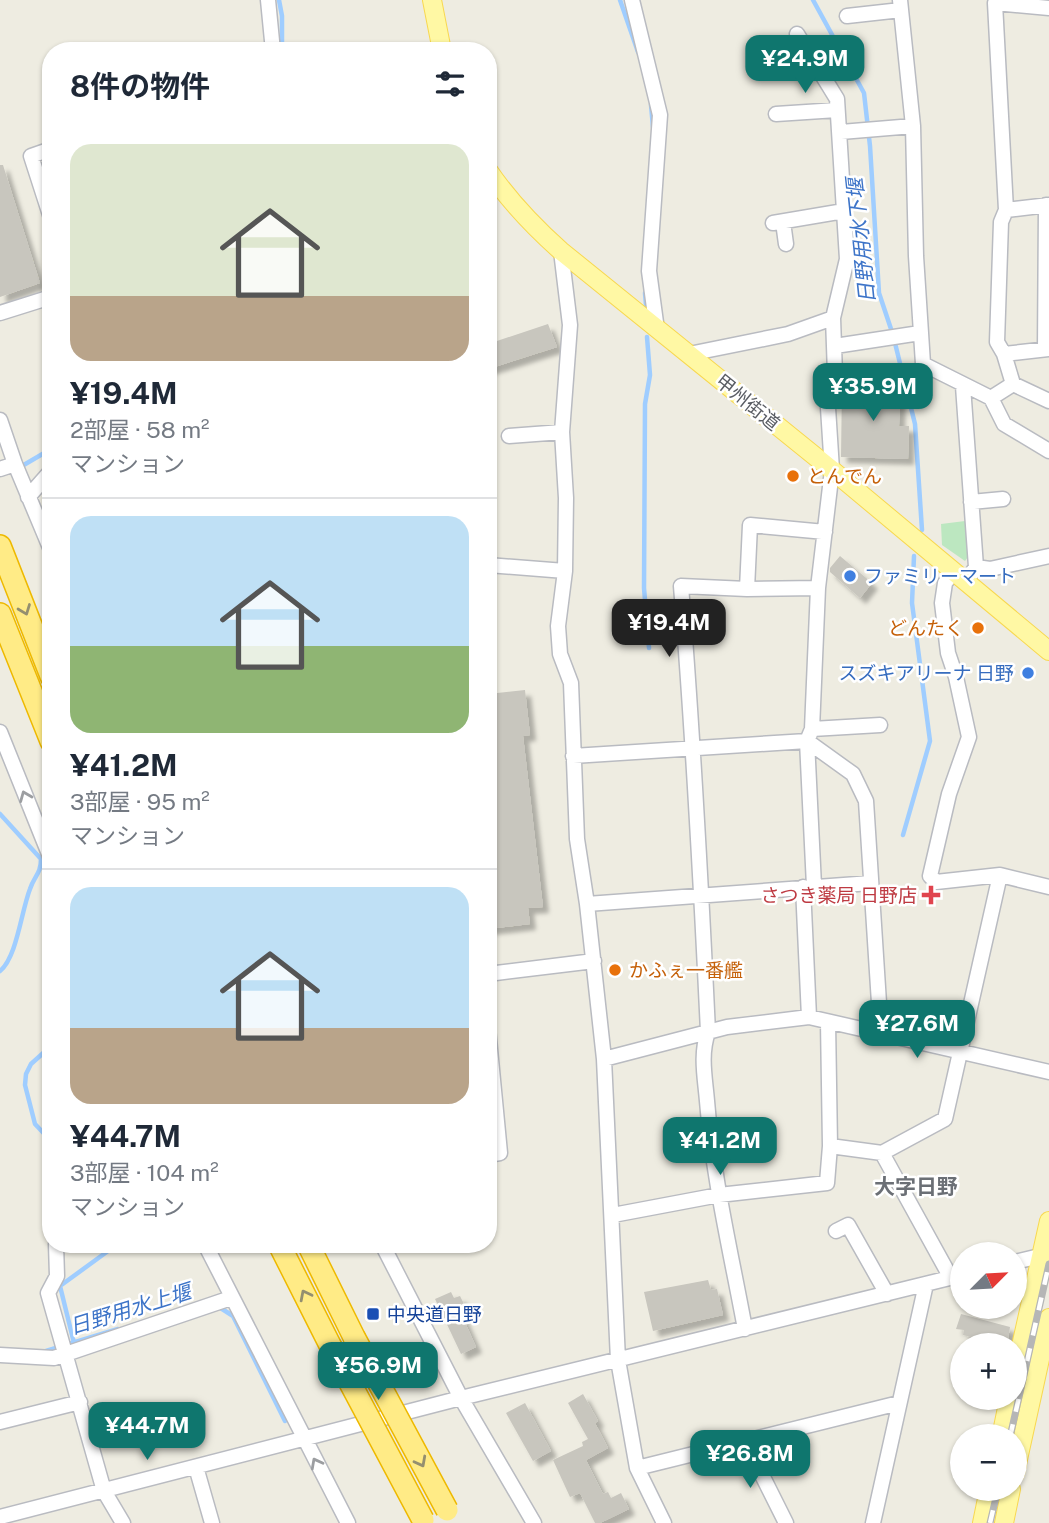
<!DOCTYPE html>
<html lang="ja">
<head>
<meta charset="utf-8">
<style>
	:root { --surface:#fff; --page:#f2f2f3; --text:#1f2937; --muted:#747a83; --line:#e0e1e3; --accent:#0f766e }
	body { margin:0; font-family:"Public Sans","Noto Sans JP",sans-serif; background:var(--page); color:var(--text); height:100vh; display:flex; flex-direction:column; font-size:26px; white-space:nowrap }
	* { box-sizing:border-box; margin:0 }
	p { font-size:23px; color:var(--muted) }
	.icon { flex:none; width:38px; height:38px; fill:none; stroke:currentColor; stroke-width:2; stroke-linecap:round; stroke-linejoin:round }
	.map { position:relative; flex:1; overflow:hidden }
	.side { position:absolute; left:42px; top:42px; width:455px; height:1211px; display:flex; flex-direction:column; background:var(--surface); border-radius:28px; box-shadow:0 2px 5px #0004 }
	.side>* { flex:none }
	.needle { width:46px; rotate:66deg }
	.buttons { position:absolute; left:950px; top:1242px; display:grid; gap:14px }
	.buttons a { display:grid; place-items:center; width:77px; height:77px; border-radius:50%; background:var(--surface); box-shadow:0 2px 5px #0004; font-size:35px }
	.price { position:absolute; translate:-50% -60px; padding:0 16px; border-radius:14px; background:var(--accent); color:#fff; font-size:23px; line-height:46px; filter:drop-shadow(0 2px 4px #0008) }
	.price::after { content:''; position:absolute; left:50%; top:42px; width:21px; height:16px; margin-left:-10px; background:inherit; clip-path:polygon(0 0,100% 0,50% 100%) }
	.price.active { background:#222; color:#fff }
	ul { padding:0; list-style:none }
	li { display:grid; align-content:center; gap:14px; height:371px; padding:0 28px }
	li+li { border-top:2px solid var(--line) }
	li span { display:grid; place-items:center; height:217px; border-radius:21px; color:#555 }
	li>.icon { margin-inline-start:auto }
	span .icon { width:126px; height:126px; fill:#fffc; stroke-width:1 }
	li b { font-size:30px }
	h2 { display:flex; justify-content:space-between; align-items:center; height:84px; padding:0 28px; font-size:30px }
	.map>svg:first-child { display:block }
	.green { fill:#bce7c0 }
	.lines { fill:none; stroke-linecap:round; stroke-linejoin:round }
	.stream { stroke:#9fcdff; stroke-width:4.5 }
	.building { fill:#c8c6be; filter:url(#shadow) }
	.minor-casing { stroke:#b9bbc1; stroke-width:17 }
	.major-casing { stroke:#f8d850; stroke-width:20 }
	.highway-casing { stroke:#eeb900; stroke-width:24 }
	.minor { stroke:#fff; stroke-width:14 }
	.major { stroke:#fff8a4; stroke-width:18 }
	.highway { stroke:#ffeb86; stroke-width:21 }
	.rail-casing { stroke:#b5b6b6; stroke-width:7 }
	.rail { stroke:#fff; stroke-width:4.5; stroke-dasharray:13; stroke-linecap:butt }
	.highway-bridge-casing { stroke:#eeb900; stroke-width:24; stroke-linecap:butt }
	.highway-bridge { stroke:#ffeb86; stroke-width:21 }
	.oneway { stroke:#948f6f }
	.oneway2 { stroke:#9c9ea1 }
	.food-dot { fill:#e8710a; stroke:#fff; stroke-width:2.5 }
	.shop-dot { fill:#3f7fe0; stroke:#fff; stroke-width:2.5 }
	.health-dot { fill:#e0444e; stroke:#fff; stroke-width:2.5 }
	.transit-dot { fill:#1a4fb4; stroke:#fff; stroke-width:2.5 }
	.labels { text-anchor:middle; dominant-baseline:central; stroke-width:5; stroke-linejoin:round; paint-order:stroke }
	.street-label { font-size:19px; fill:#5a5d63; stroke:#fff }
	.food-label { font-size:19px; fill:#c56008; stroke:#fff; text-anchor:start }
	.shop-label { font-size:19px; fill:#366cbe; stroke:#fff; text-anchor:start }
	.health-label { font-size:19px; fill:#be3a42; stroke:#fff; text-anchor:end }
	.transit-label { font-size:19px; fill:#164399; stroke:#fff; text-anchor:start }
	.water-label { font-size:21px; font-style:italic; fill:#3d74c8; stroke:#fff }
	.neighbourhood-label { font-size:21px; font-weight:bold; fill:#6b6f75; stroke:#fff }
</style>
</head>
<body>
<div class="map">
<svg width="1049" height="1523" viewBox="0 0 1049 1523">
	<defs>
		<filter id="shadow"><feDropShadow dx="6" dy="6" stdDeviation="2" flood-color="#0004"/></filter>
	</defs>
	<rect width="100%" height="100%" fill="#eeece1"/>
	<!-- green -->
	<path class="green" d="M965 521 968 557 965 561 942 545 941 524Z"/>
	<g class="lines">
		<!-- stream -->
		<path class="stream" d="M279 0 282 16V51
			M620 0 638 52
			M813 0 864 93 870 146 879 293 893 335 915 424 922 530
			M651 105 653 127
			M645 293 646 305
			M647 337 650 375 645 404 644 588 649 648
			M22 466 51 449
			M0 814 41 859C41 874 34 876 30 889 21 912 17 957 0 971
			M903 835 930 741 912 603 914 556
			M51 1046 31 1064 26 1074 25 1085 35 1124 51 1141
			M219 1307 233 1316 285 1421
			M74 1343 60 1286 108 1251 110 1244
			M46 1351 118 1329"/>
	</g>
	<!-- building -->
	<path class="building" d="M0 165H3L40 283 0 297Z
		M548 324 557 347 488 369V344Z
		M842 385 900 386 899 426H909L908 459 841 457Z
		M840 556 872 583 860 598 830 572V568Z
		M525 690 530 735 523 736 543 907 528 908 530 924 488 929V694Z
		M708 1280 711 1290 717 1289 723 1315 653 1331 644 1292Z
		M451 1292 454 1298 460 1296 465 1306 459 1309 476 1347 461 1354 435 1299Z
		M961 1314 1010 1327 1007 1346 963 1335 964 1330 956 1329Z
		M583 1394 598 1421 595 1423 608 1448 586 1460 603 1494 608 1492 611 1498 621 1493 629 1509 600 1523H595L580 1493 570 1497 553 1460 583 1446 582 1442 588 1439 568 1403Z
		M525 1403 551 1451 533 1461 506 1413Z"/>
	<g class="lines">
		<defs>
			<path id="minor" d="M268 0 273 51
				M632 0 660 115 649 271 657 330
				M900 0 913 126 916 256 923 364 991 398 1004 424 1049 451
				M847 16 901 10
				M797 34 837 99 847 259 833 318 835 374 827 392 832 470 818 588 812 729 807 741 853 774 866 801 881 1034
				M776 114 837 110
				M841 132 913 126
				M51 149 31 156 51 218
				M1006 210 1049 205
				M783 222 786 244
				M773 223 844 211
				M561 251 570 325 562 432 566 498 565 571 558 626 560 654 571 683 577 839 587 904 604 1059 618 1360 637 1468 664 1523
				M0 313 51 297
				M835 346 920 333
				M1045 349 1046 205
				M689 354 788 334 833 318
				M1004 354 1049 349
				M1013 384 1049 401
				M963 386 976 567
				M991 398 1013 384 1004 354 997 342 1001 222 1006 210 995 3 1049 8
				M0 420 15 464 51 550
				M509 436 562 432
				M0 469 15 464
				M28 497 51 471
				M971 502 1003 499
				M488 565 565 571
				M953 573 945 583 942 603 948 653 956 677 969 737 949 794 930 876 936 882 1000 875 1049 887
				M972 573 976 567 990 569 1049 556
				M747 589 750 525 825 532
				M812 729 880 725
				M0 732 51 859
				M573 756 807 741 814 886
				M803 887 809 1017
				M587 904 871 883
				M488 974 594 961
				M828 1022 830 1146 882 1153
				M488 1028 500 1153 488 1155
				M604 1059 727 1027 809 1017 1049 1072
				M613 1215 719 1195 827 1183 830 1146
				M836 1231 848 1225 887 1294
				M56 1244 57 1276 48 1293 104 1491 123 1523
				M205 1244 348 1523
				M382 1244 461 1398 534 1523
				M1015 1262 1048 1254
				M951 1278 882 1153 945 1119 1000 875
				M745 1329C731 1253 713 1178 707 1101 705 1077 700 1055 708 1032 701 883 693 735 681 586L747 589 818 588
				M0 1355 54 1358 231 1298
				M0 1422 80 1402
				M745 1441 786 1523
				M196 1467 212 1523
				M637 1468 899 1403
				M0 1517 461 1398 962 1275
				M873 1523 926 1284"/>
			<path id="major" d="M432 0 442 51
				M488 170C509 201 533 226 561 251L832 470 1049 651
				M1015 1373 1049 1221
				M1001 1437 1009 1398
				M1015 1473 1049 1318
				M982 1523 989 1489
				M1004 1523 1011 1489"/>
			<path id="highway" d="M0 546 51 676
				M0 614 51 741
				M279 1244 330 1345
				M308 1244 354 1337"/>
		</defs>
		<!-- minor casing -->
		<use href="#minor" class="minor-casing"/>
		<!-- major casing -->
		<use href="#major" class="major-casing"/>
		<!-- highway casing -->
		<use href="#highway" class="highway-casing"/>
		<!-- minor -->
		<use href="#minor" class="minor"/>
		<!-- major -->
		<use href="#major" class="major"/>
		<!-- highway -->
		<use href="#highway" class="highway"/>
		<defs>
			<path id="rail" d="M1010 1437 1049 1264
				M990 1523 998 1489"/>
		</defs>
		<!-- rail casing -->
		<use href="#rail" class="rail-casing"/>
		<!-- rail -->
		<use href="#rail" class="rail"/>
		<defs>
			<path id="highway-bridge" d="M354 1337 447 1510
				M330 1345 423 1520"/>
		</defs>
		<!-- highway-bridge casing -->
		<use href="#highway-bridge" class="highway-bridge-casing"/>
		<!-- highway-bridge -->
		<use href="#highway-bridge" class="highway-bridge"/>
	</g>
	<!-- one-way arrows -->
	<defs><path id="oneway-chevron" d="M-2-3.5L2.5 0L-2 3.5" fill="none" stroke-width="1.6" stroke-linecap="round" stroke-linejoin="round" transform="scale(1.75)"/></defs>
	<g class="oneway">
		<use href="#oneway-chevron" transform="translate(25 610) rotate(69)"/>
		<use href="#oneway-chevron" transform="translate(305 1295) rotate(-117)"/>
		<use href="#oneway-chevron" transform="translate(421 1462) rotate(62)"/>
	</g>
	<g class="oneway2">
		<use href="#oneway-chevron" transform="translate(25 796) rotate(-112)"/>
		<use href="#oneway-chevron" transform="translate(316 1463) rotate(-118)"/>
	</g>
	<!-- markers -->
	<g class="food-dot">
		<circle cx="793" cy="476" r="7"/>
		<circle cx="978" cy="628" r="7"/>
		<circle cx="615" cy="970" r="7"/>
	</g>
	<g class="shop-dot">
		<circle cx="850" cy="576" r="7"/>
		<circle cx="1028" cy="673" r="7"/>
	</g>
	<path class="health-dot" d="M927.5 884.5h7v7h7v7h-7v7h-7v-7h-7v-7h7z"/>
	<rect class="transit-dot" x="366" y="1307" width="14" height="14" rx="3.5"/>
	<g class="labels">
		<!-- street labels -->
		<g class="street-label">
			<text transform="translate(748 402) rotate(39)">甲州街道</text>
		</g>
		<!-- food labels -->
		<g class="food-label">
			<text x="807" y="476">とんでん</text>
			<text x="964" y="628" text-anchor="end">どんたく</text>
			<text x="629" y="970">かふぇ一番艦</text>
		</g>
		<!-- shop labels -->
		<g class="shop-label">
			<text x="864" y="576">ファミリーマート</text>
			<text x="1014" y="673" text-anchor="end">スズキアリーナ 日野</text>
		</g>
		<!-- health labels -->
		<g class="health-label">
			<text x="917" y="895">さつき薬局 日野店</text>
		</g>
		<!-- transit labels -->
		<g class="transit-label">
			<text x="387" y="1314">中央道日野</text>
		</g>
		<!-- water labels -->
		<g class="water-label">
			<text transform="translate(861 241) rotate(-96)">日野用水下堰</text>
			<text transform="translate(130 1309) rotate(-17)">日野用水上堰</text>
		</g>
		<!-- neighbourhood labels -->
		<g class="neighbourhood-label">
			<text x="916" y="1186">大字日野</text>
		</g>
	</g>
</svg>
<div class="buttons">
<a><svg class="needle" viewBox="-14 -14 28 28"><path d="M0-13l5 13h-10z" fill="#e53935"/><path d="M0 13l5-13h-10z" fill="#747a83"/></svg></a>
<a>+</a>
<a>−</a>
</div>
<b class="price" style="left:805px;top:95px">¥24.9M</b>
<b class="price" style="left:873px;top:423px">¥35.9M</b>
<b class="price active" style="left:669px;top:659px">¥19.4M</b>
<b class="price" style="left:917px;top:1060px">¥27.6M</b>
<b class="price" style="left:720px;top:1177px">¥41.2M</b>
<b class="price" style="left:378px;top:1402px">¥56.9M</b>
<b class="price" style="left:147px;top:1462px">¥44.7M</b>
<b class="price" style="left:750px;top:1490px">¥26.8M</b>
<section class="side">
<h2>8件の物件<svg class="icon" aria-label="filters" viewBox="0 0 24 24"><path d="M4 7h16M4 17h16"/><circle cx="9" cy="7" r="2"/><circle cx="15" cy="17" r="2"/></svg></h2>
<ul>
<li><span style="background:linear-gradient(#dfe7d0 70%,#b9a48a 0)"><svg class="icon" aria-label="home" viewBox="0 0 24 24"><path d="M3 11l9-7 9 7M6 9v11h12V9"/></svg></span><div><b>¥19.4M</b><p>2部屋 · 58 m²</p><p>マンション</p></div></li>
<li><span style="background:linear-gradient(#bfe0f5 60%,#8fb573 0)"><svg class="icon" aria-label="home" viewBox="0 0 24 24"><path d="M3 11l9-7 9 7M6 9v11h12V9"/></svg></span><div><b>¥41.2M</b><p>3部屋 · 95 m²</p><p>マンション</p></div></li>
<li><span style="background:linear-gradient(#bfe0f5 65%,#b9a48a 0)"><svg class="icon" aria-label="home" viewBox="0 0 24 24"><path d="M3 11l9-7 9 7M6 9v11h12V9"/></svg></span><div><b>¥44.7M</b><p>3部屋 · 104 m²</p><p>マンション</p></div></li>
</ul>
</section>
</div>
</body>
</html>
